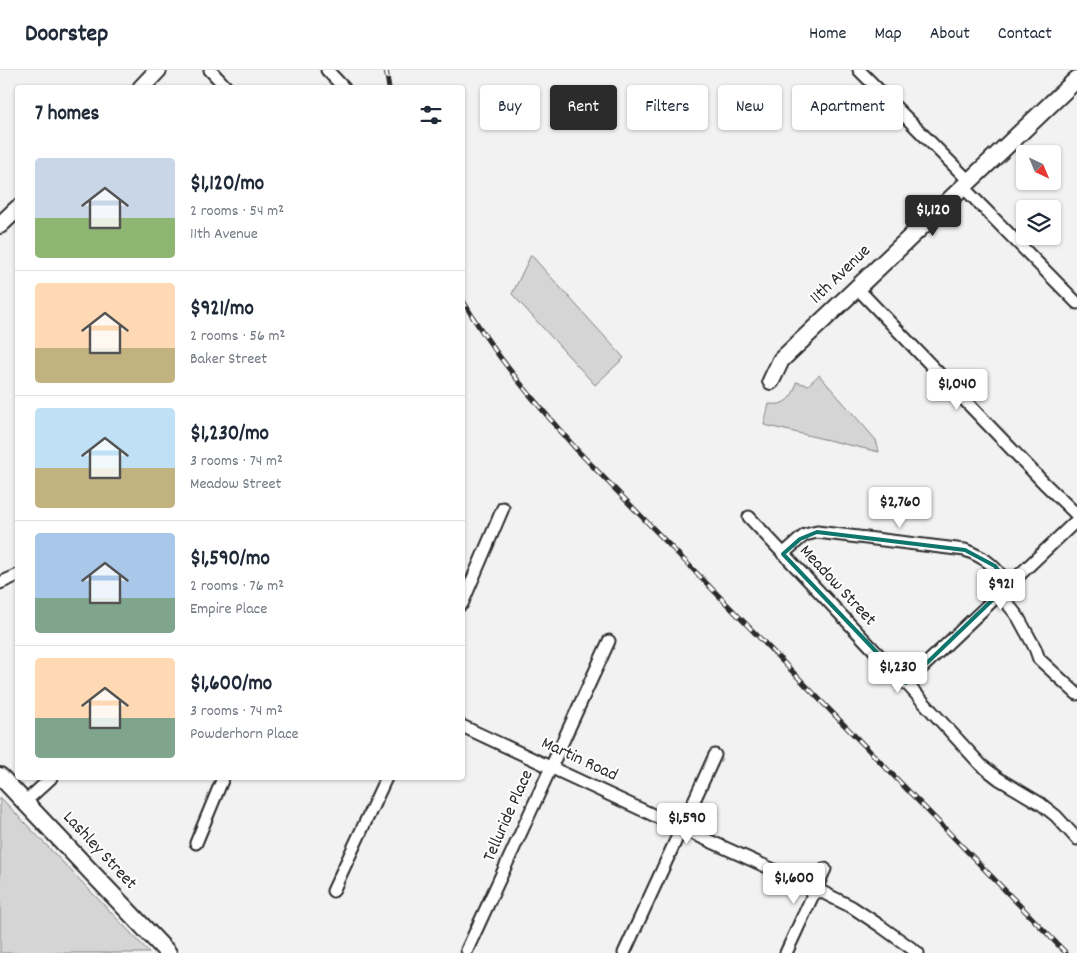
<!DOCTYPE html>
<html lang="en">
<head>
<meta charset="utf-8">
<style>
	:root { --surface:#fff; --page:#f6f6f7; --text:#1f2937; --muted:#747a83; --line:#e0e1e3; --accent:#2b2b2b }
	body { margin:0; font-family:Dekko,sans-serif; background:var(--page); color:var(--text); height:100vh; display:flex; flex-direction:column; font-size:19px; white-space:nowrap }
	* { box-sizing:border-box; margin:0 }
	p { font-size:16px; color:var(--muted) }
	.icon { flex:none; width:28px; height:28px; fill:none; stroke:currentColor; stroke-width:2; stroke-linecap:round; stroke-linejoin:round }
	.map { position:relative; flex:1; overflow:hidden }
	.side { position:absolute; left:15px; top:15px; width:450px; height:695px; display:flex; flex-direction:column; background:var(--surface); border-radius:5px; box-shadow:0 1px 4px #0004 }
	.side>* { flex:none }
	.banner { position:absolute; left:480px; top:15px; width:475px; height:45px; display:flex; gap:10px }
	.needle { width:32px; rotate:136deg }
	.tools { position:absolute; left:1016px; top:75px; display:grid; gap:10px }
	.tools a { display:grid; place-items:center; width:45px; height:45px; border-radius:5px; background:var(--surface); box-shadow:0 1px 4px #0004; font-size:25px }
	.price { position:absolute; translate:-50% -42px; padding:0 11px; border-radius:5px; background:#fff; color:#222; font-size:16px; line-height:32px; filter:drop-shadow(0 1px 2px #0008) }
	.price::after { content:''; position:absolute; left:50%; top:30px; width:15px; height:11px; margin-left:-8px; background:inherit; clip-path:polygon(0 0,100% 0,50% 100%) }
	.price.current { background:var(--accent); color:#fff }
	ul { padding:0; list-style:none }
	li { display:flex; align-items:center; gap:15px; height:125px; padding:0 20px }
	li+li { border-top:1px solid var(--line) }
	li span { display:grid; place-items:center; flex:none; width:140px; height:100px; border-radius:5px; color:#555 }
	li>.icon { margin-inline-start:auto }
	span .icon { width:60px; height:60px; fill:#fffc; stroke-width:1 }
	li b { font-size:21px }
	h2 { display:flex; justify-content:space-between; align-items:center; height:60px; padding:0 20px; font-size:21px }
	.tag { padding:0 18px; border-radius:5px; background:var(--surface); box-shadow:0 1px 4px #0004; font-size:18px; line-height:45px }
	.tag.current { background:var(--accent); color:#fff }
	header { display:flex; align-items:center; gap:30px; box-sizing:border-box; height:70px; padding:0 25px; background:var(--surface); border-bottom:1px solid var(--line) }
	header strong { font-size:24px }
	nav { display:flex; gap:28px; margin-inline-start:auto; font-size:18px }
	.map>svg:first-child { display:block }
	.green { fill:#d5d5d5; stroke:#808080 }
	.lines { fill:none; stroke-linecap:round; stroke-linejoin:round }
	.street-casing { stroke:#2b2b2b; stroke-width:15 }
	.secondary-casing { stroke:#2b2b2b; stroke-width:20 }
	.street { stroke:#fff; stroke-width:11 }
	.secondary { stroke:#fff; stroke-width:16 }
	.rail-casing { stroke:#2b2b2b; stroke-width:5 }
	.rail { stroke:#fff; stroke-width:3; stroke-dasharray:9; stroke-linecap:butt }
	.marked { fill:none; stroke:#0f766e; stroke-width:4; stroke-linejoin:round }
	.labels { text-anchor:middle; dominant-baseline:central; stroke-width:4; stroke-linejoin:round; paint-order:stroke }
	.street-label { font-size:18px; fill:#2b2b2b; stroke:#fff }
</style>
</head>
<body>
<header>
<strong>Doorstep</strong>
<nav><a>Home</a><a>Map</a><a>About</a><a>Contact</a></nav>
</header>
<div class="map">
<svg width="1077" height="883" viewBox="0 0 1077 883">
	<rect width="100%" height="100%" fill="#f2f2f2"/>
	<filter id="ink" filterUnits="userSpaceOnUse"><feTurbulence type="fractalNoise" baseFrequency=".02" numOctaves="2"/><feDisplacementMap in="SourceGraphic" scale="10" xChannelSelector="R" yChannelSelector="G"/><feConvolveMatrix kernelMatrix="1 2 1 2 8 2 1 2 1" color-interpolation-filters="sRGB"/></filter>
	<g filter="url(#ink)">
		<!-- green -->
		<path class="green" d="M531 185 624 288 595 315 512 224Z
			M819 305 876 370 879 382 764 355 769 334C773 334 779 335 782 333 790 330 796 320 796 312L808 315Z
			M0 727 150 883H0Z"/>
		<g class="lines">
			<defs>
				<path id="street" d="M210 0 227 18
					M327 0 344 18
					M859 0 969 111
					M963 117 1077 233
					M857 218 1044 413 1077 445
					M749 447 875 581 906 613 981 695 999 709 1041 734 1056 746 1077 769
					M783 484 800 469 805 465 817 462 965 480C988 489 993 495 1009 514
					M0 513 18 505
					M1000 524 1018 547 1035 578 1039 589 1077 624
					M462 534 503 438
					M906 613 1077 450
					M462 656 681 758 816 819 852 837 879 855 918 883
					M25 732 51 708
					M196 773 223 708
					M333 821 386 708
					M467 880 609 571
					M624 883 715 685
					M786 883 825 799"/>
				<path id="secondary" d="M141 18 158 0
					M0 155 18 138
					M771 311 781 290 1077 9
					M0 706 168 883"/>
			</defs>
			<!-- street casing -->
			<use href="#street" class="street-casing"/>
			<!-- secondary casing -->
			<use href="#secondary" class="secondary-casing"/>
			<!-- street -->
			<use href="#street" class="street"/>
			<!-- secondary -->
			<use href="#secondary" class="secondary"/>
			<defs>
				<path id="rail" d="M386 0 389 18
					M462 229C493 284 535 332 577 380L1066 883"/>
			</defs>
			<!-- rail casing -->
			<use href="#rail" class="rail-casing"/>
			<!-- rail -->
			<use href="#rail" class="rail"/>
		</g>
	</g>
	<!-- marked area -->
	<path class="marked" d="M817 462 965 480 995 496 1009 514 906 613 783 484 800 469Z"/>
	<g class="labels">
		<!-- street labels -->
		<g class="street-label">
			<text transform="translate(841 205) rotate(-44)">11th Avenue</text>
			<text transform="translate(837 516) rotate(47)">Meadow Street</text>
			<text transform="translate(579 690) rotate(25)">Martin Road</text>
			<text transform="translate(509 746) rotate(-66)">Telluride Place</text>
			<text transform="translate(99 781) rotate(47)">Lashley Street</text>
		</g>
	</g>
</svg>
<div class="tools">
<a><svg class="needle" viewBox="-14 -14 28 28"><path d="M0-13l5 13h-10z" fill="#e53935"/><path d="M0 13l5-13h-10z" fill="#747a83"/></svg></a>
<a><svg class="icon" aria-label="layers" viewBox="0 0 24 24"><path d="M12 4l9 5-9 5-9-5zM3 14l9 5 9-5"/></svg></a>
</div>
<b class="price current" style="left:933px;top:167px">$1,120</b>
<b class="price" style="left:957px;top:341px">$1,040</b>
<b class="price" style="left:900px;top:459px">$2,760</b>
<b class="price" style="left:1001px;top:541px">$921</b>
<b class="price" style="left:898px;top:624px">$1,230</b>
<b class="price" style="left:687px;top:775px">$1,590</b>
<b class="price" style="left:794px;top:835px">$1,600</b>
<div class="banner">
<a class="tag">Buy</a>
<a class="tag current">Rent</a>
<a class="tag">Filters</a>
<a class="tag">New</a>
<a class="tag">Apartment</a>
</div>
<section class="side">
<h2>7 homes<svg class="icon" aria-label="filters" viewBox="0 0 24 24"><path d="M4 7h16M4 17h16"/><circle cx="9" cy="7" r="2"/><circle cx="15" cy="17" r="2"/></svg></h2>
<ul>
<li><span style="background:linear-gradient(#c9d6e8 60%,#8fb573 0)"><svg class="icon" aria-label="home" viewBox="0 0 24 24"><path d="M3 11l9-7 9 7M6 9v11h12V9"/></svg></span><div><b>$1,120/mo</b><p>2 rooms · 54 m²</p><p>11th Avenue</p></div></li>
<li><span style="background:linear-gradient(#ffd9b3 65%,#c2b280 0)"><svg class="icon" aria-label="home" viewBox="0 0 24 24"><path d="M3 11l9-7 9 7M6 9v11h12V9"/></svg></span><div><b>$921/mo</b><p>2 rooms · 56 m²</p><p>Baker Street</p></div></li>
<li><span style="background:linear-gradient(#bfe0f5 60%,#c2b280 0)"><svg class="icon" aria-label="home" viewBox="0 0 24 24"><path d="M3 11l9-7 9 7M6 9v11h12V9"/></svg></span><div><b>$1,230/mo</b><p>3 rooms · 74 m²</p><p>Meadow Street</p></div></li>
<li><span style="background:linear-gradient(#a9c7e8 65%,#7fa58c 0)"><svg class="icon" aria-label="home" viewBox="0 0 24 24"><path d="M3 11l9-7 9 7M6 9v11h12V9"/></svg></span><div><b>$1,590/mo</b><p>2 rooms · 76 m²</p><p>Empire Place</p></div></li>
<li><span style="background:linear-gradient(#ffd9b3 60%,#7fa58c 0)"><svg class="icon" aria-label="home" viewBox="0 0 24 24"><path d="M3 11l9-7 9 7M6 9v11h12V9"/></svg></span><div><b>$1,600/mo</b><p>3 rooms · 74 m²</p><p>Powderhorn Place</p></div></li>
</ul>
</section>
</div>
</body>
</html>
